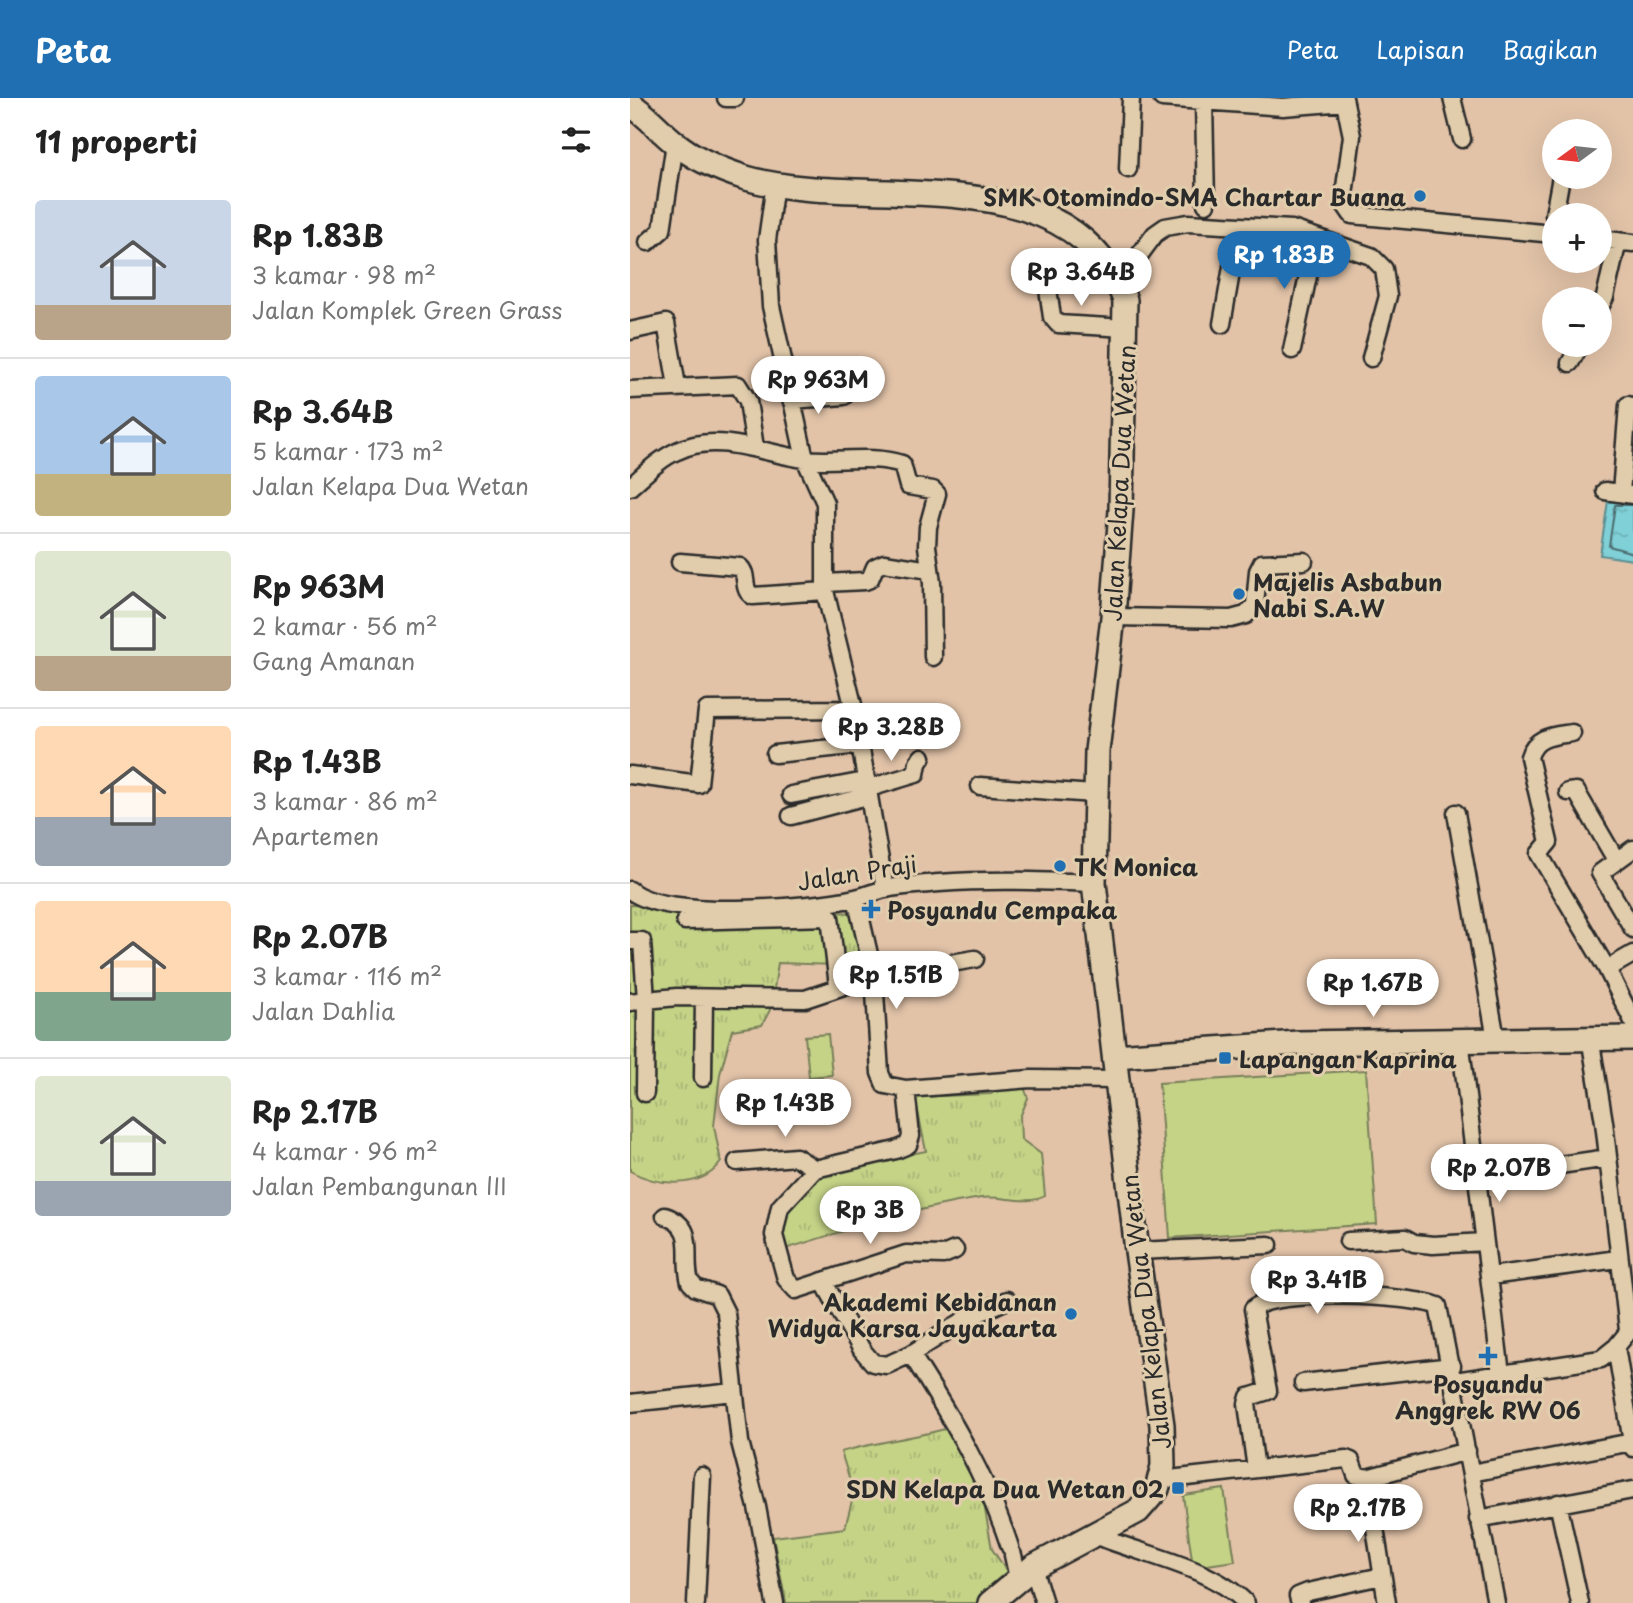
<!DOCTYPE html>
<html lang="id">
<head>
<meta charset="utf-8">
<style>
	:root { --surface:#fff; --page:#f6f6f6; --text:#222; --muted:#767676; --line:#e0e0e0; --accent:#1f6fb2 }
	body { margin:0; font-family:"Playpen Sans",sans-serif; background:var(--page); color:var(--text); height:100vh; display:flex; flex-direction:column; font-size:26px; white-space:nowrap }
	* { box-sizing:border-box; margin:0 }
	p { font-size:23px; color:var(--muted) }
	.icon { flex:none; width:38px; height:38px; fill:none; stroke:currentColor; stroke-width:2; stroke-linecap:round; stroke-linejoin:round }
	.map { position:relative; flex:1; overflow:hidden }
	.details { display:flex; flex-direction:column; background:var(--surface); width:630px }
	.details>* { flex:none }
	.needle { width:46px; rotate:255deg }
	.buttons { position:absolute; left:912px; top:21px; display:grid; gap:14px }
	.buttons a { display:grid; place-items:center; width:70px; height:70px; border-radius:50%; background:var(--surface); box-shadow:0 7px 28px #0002; font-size:35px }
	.price { position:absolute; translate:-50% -60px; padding:0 16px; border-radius:24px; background:#fff; color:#222; font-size:23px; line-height:46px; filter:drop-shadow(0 2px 4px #0008) }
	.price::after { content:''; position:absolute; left:50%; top:42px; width:21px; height:16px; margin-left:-10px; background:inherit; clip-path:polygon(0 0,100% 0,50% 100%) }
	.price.selected { background:var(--accent); color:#fff }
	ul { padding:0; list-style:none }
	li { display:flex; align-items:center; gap:21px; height:175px; padding:0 35px }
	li+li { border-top:2px solid var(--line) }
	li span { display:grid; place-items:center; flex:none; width:196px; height:140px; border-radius:7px; color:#555 }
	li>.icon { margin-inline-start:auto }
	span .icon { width:84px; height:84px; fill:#fffc; stroke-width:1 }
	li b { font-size:30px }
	h2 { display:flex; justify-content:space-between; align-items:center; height:84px; padding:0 35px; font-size:30px }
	header { display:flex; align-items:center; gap:42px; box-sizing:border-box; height:98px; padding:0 35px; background:var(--accent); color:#fff }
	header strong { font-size:33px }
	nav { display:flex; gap:38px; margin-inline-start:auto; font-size:24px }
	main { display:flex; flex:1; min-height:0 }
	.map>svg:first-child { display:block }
	.grass { fill:url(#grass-tufts); stroke:#787f59; stroke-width:2 }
	.pitch { fill:#c5d387; stroke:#787f59; stroke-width:2 }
	.water { fill:url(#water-ripples); stroke:#5d8e92; stroke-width:2 }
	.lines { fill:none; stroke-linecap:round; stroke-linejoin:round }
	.shore { stroke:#4d6d70; stroke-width:2 }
	.street-casing { stroke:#2b2b2b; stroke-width:21 }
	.secondary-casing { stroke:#2b2b2b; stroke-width:28 }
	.street { stroke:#e1cdac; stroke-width:16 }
	.secondary { stroke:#e1cdac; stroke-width:23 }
	.poi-dot { fill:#1f6fb2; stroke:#e1cdac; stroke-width:2.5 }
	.labels { text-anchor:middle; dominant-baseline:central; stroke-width:6; stroke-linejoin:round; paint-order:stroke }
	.poi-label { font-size:23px; font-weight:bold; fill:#2b2b2b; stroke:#e1cdac; text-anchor:start }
	.street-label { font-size:23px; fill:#2b2b2b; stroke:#e1cdac }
</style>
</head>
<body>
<header>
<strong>Peta</strong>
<nav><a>Peta</a><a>Lapisan</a><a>Bagikan</a></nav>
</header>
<main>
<section class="details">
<h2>11 properti<svg class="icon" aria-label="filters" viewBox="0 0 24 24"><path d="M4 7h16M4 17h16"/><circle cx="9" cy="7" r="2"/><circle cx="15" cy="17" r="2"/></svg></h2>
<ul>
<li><span style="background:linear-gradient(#c9d6e8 75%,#b9a48a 0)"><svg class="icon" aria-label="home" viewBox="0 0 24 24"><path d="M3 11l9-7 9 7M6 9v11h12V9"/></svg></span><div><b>Rp 1.83B</b><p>3 kamar · 98 m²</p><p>Jalan Komplek Green Grass</p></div></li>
<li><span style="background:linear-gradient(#a9c7e8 70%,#c2b280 0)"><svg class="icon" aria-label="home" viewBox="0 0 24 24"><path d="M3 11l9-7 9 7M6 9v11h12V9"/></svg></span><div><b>Rp 3.64B</b><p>5 kamar · 173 m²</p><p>Jalan Kelapa Dua Wetan</p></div></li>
<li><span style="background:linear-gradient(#dfe7d0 75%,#b9a48a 0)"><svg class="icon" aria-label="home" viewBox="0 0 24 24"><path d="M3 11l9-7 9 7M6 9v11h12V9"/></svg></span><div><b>Rp 963M</b><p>2 kamar · 56 m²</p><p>Gang Amanan</p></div></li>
<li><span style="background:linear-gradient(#ffd9b3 65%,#9aa5b1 0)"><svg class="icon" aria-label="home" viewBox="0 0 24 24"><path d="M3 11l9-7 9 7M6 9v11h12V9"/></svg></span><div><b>Rp 1.43B</b><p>3 kamar · 86 m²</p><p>Apartemen</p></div></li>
<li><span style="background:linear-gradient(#ffd9b3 65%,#7fa58c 0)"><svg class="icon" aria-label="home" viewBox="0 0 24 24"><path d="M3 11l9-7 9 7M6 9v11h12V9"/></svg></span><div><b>Rp 2.07B</b><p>3 kamar · 116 m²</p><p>Jalan Dahlia</p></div></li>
<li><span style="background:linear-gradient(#dfe7d0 75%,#9aa5b1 0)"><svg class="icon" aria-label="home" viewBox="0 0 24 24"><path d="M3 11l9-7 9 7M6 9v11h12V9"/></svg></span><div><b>Rp 2.17B</b><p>4 kamar · 96 m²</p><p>Jalan Pembangunan III</p></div></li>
</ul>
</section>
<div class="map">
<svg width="1003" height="1505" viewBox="0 0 1003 1505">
	<defs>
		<pattern id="grass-tufts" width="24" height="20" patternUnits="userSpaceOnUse" patternTransform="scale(1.75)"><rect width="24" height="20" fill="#c5d387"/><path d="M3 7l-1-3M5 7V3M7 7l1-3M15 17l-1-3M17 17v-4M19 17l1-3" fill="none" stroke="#a9b575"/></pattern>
		<pattern id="water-ripples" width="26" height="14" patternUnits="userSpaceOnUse" patternTransform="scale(1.75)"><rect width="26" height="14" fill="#7fd0d7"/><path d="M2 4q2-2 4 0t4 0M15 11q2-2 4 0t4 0" fill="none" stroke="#6eb3b9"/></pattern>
	</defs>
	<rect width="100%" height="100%" fill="#e2c3a8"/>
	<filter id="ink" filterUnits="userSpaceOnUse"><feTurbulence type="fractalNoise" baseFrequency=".0143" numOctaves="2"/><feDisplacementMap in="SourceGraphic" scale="14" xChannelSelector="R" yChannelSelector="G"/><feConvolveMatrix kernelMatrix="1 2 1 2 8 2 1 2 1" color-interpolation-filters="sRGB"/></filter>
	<g filter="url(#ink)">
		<!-- grass -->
		<path class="grass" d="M0 807 227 815 232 868 148 865 141 910 132 927 102 932 90 976 84 1028 91 1064C72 1092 27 1088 0 1073Z
			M392 984 398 1000 390 1019 391 1041 411 1056 415 1098C397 1108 372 1097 351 1100 284 1110 216 1132 152 1152L149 1123 158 1106 190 1074 296 1053 285 999 361 996 374 988Z
			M319 1330 354 1406 362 1451 380 1478 358 1505H156L143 1439 215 1430 224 1395 211 1354C247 1344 282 1340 319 1330Z"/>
		<!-- pitch -->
		<path class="pitch" d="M198 936 202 977 179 979 175 938Z
			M736 972 747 1126 540 1140 529 985Z
			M594 1391 605 1463 563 1469 553 1397Z"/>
		<!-- water -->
		<path class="water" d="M979 396 1003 400V462L970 457Z"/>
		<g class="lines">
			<!-- shore -->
			<path class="shore" d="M1003 407H985L979 448 1003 455"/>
			<defs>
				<path id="street" d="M96 0H105
					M532 0 653 9 715 4
					M714 0 722 38 713 104 722 117 924 136
					M822 0 832 41
					M574 3 576 106
					M498 71 501 0
					M145 86 137 142 141 208 175 361 195 405V493L224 611 255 791
					M924 117 931 79
					M970 141 1003 145
					M18 144 32 132 45 45
					M488 186 525 136 535 129 558 125 662 131 741 158 754 171 758 198 741 260
					M418 191 422 219 428 226 496 230
					M970 209 975 199 988 143
					M592 226 609 129
					M0 233 36 225 47 288
					M662 252 686 141
					M940 265 950 247
					M0 292 108 287 118 303 125 350
					M161 302 214 298
					M0 389C15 376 29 361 47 353 87 333 134 356 175 361 206 365 241 356 272 366L278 388 303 392 307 396 298 429 297 448 302 485 303 559
					M975 393 1003 397
					M991 395 998 307
					M50 464 110 469C119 477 111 492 123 498L195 493
					M195 485 235 483 240 481 245 469 254 465 300 472
					M483 519 601 521 616 517 625 507 628 473 632 465 674 463
					M942 635C923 638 905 638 899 659L919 744 909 756 977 871 1003 923
					M145 656 230 647
					M0 677 69 686 77 612 224 611
					M350 688 464 696
					M236 691 286 676 288 665 292 659
					M938 694 946 693 986 762
					M161 697 235 683
					M826 715 866 941
					M161 718 237 698
					M1003 751 970 775 1003 831
					M0 792C34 822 180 810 225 800 236 798 245 793 256 791 273 787 292 787 309 785 361 781 412 783 464 785
					M55 823 200 819 208 888
					M0 843H12L16 902 47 899 175 901 244 878 226 800
					M345 861 244 878 250 975 255 987 276 991 401 981 487 982
					M977 871 1003 856
					M0 904 16 902 15 995
					M960 939 974 1024 998 1232
					M830 941 871 1276
					M73 980 74 900
					M276 991 281 1038 278 1047 266 1052 185 1071 150 1109 144 1137 156 1181 166 1192 276 1156 313 1157 325 1152
					M107 1064 166 1059 185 1071
					M847 1079 978 1060
					M35 1118C69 1130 52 1157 60 1184L66 1190 87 1197 96 1215 110 1344 127 1409 145 1505
					M718 1143 775 1140 784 1145 803 1147 854 1144
					M507 1153 639 1147
					M860 1178 988 1161
					M193 1183 232 1252 243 1265 257 1267 281 1256C321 1319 357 1379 380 1449
					M986 1249 1003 1350
					M281 1256 336 1221 377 1202
					M825 1283 971 1261 986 1249 1003 1228
					M673 1285 822 1268
					M0 1305 104 1294
					M626 1371 617 1306 619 1299 638 1293 623 1211C642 1190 781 1197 808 1208L866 1505
					M841 1375 1002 1344
					M737 1380 757 1505
					M531 1382 716 1361 721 1363 726 1377 737 1380 837 1353
					M928 1405 950 1505
					M848 1421 1003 1392
					M462 1436C509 1456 580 1468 616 1505
					M383 1457 388 1480
					M403 1469 414 1505
					M66 1505 72 1378
					M670 1505 668 1498 678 1494 752 1478"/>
				<path id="secondary" d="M0 6C17 17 29 32 44 44 64 61 91 72 116 80 234 115 437 52 495 202L491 412 483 519 467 653 464 785 507 1153 532 1327 533 1368 527 1391 508 1413 403 1469 360 1505
					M485 958 668 945 1003 940"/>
			</defs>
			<!-- street casing -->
			<use href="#street" class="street-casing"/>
			<!-- secondary casing -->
			<use href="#secondary" class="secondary-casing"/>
			<!-- street -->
			<use href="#street" class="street"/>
			<!-- secondary -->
			<use href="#secondary" class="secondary"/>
		</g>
	</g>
	<!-- markers -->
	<g class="poi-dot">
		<circle cx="790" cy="98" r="7"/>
		<circle cx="609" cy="496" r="7"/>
		<circle cx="430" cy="768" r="7"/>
		<path d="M237.5 800.5h7v7h7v7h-7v7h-7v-7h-7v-7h7z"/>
		<rect x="588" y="953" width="14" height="14" rx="3.5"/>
		<circle cx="441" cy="1216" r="7"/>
		<path d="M854.5 1247.5h7v7h7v7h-7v7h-7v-7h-7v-7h7z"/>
		<rect x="541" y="1383" width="14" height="14" rx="3.5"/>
	</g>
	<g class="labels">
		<!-- poi labels -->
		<g class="poi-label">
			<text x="776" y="98" text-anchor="end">SMK Otomindo-SMA Chartar Buana</text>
			<text x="623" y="483">Majelis Asbabun<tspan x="623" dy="26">Nabi S.A.W</tspan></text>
			<text x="444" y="768">TK Monica</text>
			<text x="257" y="811">Posyandu Cempaka</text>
			<text x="609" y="960">Lapangan Kaprina</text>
			<text x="427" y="1203" text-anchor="end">Akademi Kebidanan<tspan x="427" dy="26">Widya Karsa Jayakarta</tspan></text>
			<text x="858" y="1285" text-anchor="middle">Posyandu<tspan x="858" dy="26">Anggrek RW 06</tspan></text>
			<text x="534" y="1390" text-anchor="end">SDN Kelapa Dua Wetan 02</text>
		</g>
		<!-- street labels -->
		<g class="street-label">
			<text transform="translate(489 385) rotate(-87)">Jalan Kelapa Dua Wetan</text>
			<text transform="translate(227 774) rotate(-9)">Jalan Praji</text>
			<text transform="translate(515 1214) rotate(-97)">Jalan Kelapa Dua Wetan</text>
		</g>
	</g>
</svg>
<div class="buttons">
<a><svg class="needle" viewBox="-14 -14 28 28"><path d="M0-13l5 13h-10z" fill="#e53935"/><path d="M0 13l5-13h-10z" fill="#767676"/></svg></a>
<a>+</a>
<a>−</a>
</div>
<b class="price selected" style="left:654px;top:193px">Rp 1.83B</b>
<b class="price" style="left:451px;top:210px">Rp 3.64B</b>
<b class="price" style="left:188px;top:318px">Rp 963M</b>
<b class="price" style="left:261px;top:665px">Rp 3.28B</b>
<b class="price" style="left:266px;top:913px">Rp 1.51B</b>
<b class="price" style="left:743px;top:921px">Rp 1.67B</b>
<b class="price" style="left:155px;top:1041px">Rp 1.43B</b>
<b class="price" style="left:869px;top:1106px">Rp 2.07B</b>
<b class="price" style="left:240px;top:1148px">Rp 3B</b>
<b class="price" style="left:687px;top:1218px">Rp 3.41B</b>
<b class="price" style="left:728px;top:1446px">Rp 2.17B</b>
</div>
</main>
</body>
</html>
